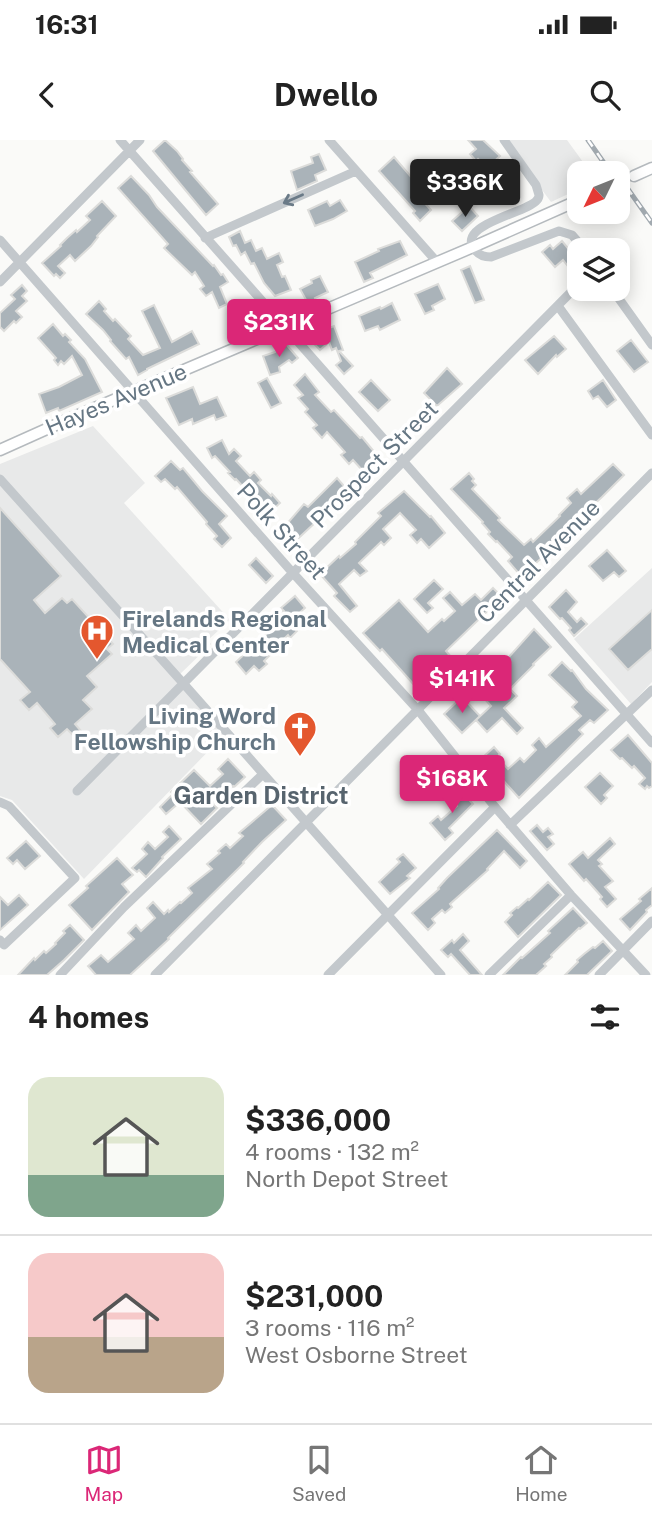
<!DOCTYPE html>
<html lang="en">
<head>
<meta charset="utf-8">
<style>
	:root { --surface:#fff; --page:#f2f2f2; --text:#222; --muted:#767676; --line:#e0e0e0; --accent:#db2777 }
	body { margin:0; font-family:"Public Sans",sans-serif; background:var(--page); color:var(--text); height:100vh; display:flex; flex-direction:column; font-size:26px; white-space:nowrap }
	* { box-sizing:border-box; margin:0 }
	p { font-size:23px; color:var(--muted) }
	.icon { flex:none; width:38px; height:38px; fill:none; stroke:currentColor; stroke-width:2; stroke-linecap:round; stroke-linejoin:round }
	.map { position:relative; height:835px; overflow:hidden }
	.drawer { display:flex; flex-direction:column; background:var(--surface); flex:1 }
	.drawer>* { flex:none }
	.needle { width:46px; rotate:227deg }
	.controls { position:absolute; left:567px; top:21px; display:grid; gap:14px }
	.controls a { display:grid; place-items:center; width:63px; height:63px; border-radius:14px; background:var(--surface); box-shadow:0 4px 18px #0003; font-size:35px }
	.price { position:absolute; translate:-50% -60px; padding:0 16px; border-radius:7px; background:var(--accent); color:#fff; font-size:23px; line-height:46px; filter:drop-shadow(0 2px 4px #0008) }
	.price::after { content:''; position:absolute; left:50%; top:42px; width:21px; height:16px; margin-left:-10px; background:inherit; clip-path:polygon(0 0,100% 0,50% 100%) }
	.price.on { background:#222; color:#fff }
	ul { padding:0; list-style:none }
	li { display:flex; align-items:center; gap:21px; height:175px; padding:0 28px }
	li+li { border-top:2px solid var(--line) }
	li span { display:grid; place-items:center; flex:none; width:196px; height:140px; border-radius:21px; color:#555 }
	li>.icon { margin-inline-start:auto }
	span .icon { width:84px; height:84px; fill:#fffc; stroke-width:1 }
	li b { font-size:30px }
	h2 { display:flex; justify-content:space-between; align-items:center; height:84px; padding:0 28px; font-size:30px }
	.status { display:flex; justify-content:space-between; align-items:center; height:49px; padding:0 35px; background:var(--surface); direction:ltr }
	.status svg { height:19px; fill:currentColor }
	header { display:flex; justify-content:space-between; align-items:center; height:91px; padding:0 28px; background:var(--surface); font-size:32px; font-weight:700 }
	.dock { display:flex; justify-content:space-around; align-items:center; height:98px; border-top:2px solid var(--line); background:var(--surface); font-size:19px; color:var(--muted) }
	.dock a { display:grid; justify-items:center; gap:4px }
	.dock .on { color:var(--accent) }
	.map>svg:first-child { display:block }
	.built { fill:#e8e9e9 }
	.building { fill:#aab3b9; stroke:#dcdcda; stroke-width:2 }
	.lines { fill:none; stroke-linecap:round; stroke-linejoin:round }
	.major-tunnel { stroke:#d5d9db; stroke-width:10; stroke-dasharray:10 5; stroke-linecap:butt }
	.major-casing { stroke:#b5babe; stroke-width:13 }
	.minor { stroke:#c3c8cc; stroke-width:9 }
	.major { stroke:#fff; stroke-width:10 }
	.rail-casing { stroke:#a2aab0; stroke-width:5 }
	.rail { stroke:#fff; stroke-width:2.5; stroke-dasharray:8; stroke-linecap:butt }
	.oneway { stroke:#6a7a87 }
	.labels { text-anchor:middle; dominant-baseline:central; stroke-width:7; stroke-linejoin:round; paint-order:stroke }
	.street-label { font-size:23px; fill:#657683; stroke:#fff }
	.poi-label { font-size:23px; font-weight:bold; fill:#657683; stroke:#fff; text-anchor:start }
	.neighbourhood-label { font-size:24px; font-weight:bold; fill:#57646e; stroke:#fff }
</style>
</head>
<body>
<div class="status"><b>16:31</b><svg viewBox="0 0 49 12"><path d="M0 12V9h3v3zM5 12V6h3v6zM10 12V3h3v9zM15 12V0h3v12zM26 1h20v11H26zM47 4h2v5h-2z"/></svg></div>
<header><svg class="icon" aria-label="back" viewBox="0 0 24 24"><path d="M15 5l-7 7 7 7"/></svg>Dwello<svg class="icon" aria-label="search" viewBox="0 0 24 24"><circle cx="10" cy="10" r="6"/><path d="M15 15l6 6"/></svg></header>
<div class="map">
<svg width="652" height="835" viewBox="0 0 652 835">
	<rect width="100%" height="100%" fill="#fafaf8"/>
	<!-- built -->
	<path class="built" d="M505 0H567L591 33H579V49L551 62Z
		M93 286 145 343 124 363 230 480 208 500 211 504 175 539 225 594 84 739 12 660 0 656V324Z
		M652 428V542L631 564 574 499Z"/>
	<!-- building -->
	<path class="building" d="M165 0 177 11 183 19 182 20 192 31 190 32 218 64 206 75 153 11Z
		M468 0H483L500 16 487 28 478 19 476 21 470 14 476 9Z
		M319 14 326 30 315 35 317 41 297 50 291 31 313 23 311 17Z
		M394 17 418 45 422 42 428 48 419 57 431 70 420 81 413 73 415 71 379 31Z
		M131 36 149 55 157 67 213 126 214 125 221 135 223 134 228 142 220 147 227 164 219 168 212 152 206 156 200 149 204 146 195 132 192 135 164 108 168 104 118 48Z
		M340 60 347 71 333 79 315 86 308 70 327 61 330 66Z
		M102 61 116 76 97 96 98 97 91 106 75 121 70 115 58 126 65 133 60 138 56 134 54 136 42 123 61 106 60 105 67 98 76 90 77 92 90 80 86 76Z
		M469 66 478 76 462 91 452 81Z
		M240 91 245 103 251 100 256 111 262 108 267 119 279 113 283 122 277 125 282 137 285 136 291 150 275 156 264 143 254 123 251 124 245 112 241 115 236 105 233 106 229 97Z
		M400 101 407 115 370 133 373 138 364 142 355 122 379 111 378 109Z
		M562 101 579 122V129L574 134 563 120 555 127 542 112 550 105 553 109Z
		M470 126 484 160 475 163 461 130Z
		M320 136 328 152 315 158 317 163 310 167 300 149 312 143 311 140Z
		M438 144 445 159 432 166 434 170 425 174 415 154Z
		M22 145 27 151 22 156 27 161 16 171 22 177 16 183 14 181 4 191 0 187V173L15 159 11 155Z
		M99 161 106 169 104 171 113 181 115 179 131 196 128 199 143 215 160 208 142 171 154 165 172 202 192 191 199 204 147 229V230L138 235 129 217 126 219 110 201 111 200 103 190 86 174Z
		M392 163 400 180 380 190 378 186 365 191 359 176 380 167 381 169Z
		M239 166 242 172 254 167 262 184 252 188 251 186 241 192 230 171Z
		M53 184 63 196 65 194 71 200 69 202 85 219 102 252 59 271 58 268 46 273 39 254 59 247 82 235 72 216 64 224 61 221 58 225 54 220 56 218 38 198Z
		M334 186 343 210 339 211 353 226 344 234 336 225 341 221 336 208 332 210 329 202 320 210 307 196 314 189 317 193Z
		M554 196 566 209 557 217 556 215 538 234 525 220Z
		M631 200 648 222 634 232 617 211Z
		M285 203 298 218 292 223 289 220 279 227 280 232 270 235 263 216 275 212Z
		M447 228 462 244 437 266 424 253Z
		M305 234 319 252 315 255 331 272 334 270 360 298 362 297 385 325 368 340 367 338 360 345 354 339 363 331 353 320 349 324 341 315 345 312 327 292 322 298 313 288 317 285 305 272 308 269 298 258 303 255 294 245Z
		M267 238 281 263 271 268 258 243Z
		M371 240 390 260 378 271 359 252Z
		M603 240 616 260 607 267 598 256 593 259 588 251Z
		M193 247 200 264 217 257 226 276 216 280 214 275 193 284 192 279 179 285 166 258Z
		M222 300 229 314 234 309 241 316 236 321 250 336 254 332 261 340 258 343 271 356 272 354 280 363 268 374 236 339 235 340 228 333 230 332 215 316 212 318 207 308Z
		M171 321 180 330 183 328 202 351 227 376 219 384 231 398 222 407 214 399 217 396 206 384 207 382 177 347 175 349 165 339 161 342 155 336Z
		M613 324 624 335 602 357 556 399 557 400 543 413 545 415 521 436 508 421 512 417 497 401 496 402 488 394 490 392 482 383 483 382 451 349 469 333 474 339 472 341 476 345 472 349 500 378 498 380 524 405 531 399 533 402 560 376 559 375 571 363 567 358 577 349 581 354Z
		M337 338 350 353 331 368 291 405 277 390 285 383 286 385 304 364 308 367Z
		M404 351 430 377 431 376 445 393 429 408 421 399 417 403 410 395 416 390 400 373 383 389 391 398 384 405 381 402 359 423 367 431 360 436 354 430 339 444 357 466 350 472 334 456 337 453 320 434 339 416 340 418 356 404 355 402 381 376 378 373Z
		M0 368 61 436 34 460 45 473 62 458 67 463 72 459 113 504 107 509 112 514 87 536 97 547 83 560 92 569 75 584 81 591 75 597 67 589 58 597 50 588 55 584 37 563 29 570 20 560 30 552 0 519Z
		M607 410 626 431 619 437 614 432 603 441 589 426Z
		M256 418 273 436 266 443 249 425Z
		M434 440 443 449 428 463 433 468 427 473 414 459Z
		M493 448 502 457 446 511 451 517 416 547 382 509 380 511 363 493 399 460 428 492 442 479 444 481 455 471 443 458 450 452 462 465 475 454 481 460Z
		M566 450 577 462 568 472 577 482 581 478 587 484 574 496 569 490 571 488 562 478 560 479 549 467Z
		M295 456 305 468 289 482 297 491 290 498 288 495 272 510 274 511 264 521 267 524 259 531 254 526 246 534 236 522 266 494 264 492 284 471 281 468Z
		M652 470V509L628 530 609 509Z
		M534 489 551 507 533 524 534 525 510 549 517 556 504 568 523 588 517 594 502 578 487 592 476 580 491 566 475 548 484 539 485 541 499 528Z
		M562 522 571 531 572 530 586 549 608 570 594 583 590 580 579 590 583 594 519 658 501 638 503 637 490 623 488 626 481 619 494 607 500 614 497 617 508 629 520 618 524 622 536 610 532 605 539 598 546 607 581 576 572 567 577 562 549 535Z
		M462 557 480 576 462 593 444 574Z
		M628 595 652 623V646L649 648 647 646 645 649 639 644 645 638 634 626 632 628 622 618 620 619 611 610Z
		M228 619 245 637 234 647 233 646 213 664 217 668 201 684 180 662 166 674 160 667 173 654 171 652 194 630 210 646 223 634 218 629Z
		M600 633 613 646 604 655 607 658 601 664 585 647Z
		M460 650 473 664 449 688 453 693 445 700 430 683 438 676 441 680 457 666 451 659Z
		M272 665 286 680 262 702 243 722 244 723 168 798 169 799 130 835H96L88 826 101 815 108 822 134 799 128 793 136 785 141 791 155 778 147 768 153 762 164 774 168 770 169 772 180 762 181 763 192 753 188 748 212 729 207 724 220 713 218 711 226 704 230 708 243 696 239 693Z
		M537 685 543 692 548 688 553 694 548 697 554 704 547 710 530 691Z
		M169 686 181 699 162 717 163 718 146 737 139 730 137 732 132 728 147 714 142 709 148 702 155 709 168 697 163 692Z
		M497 690 527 721 520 728 504 711 487 729 488 730 450 764 452 767 445 773 442 770 432 779 435 783 428 790 412 773 439 749 438 748 447 738Z
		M610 698 615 704 598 720 602 724 599 726 613 741 605 747 616 759 607 767 600 759 602 757 586 739 584 741 569 724 583 712 588 718Z
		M26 701 40 716 25 729 17 720 13 724 7 718Z
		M403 714 416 728 407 736 410 738 390 754 379 742 400 722 397 719Z
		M117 718 133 735 122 744 129 752 92 790 69 765 88 748 86 746Z
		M548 742 561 755 518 797 505 782 512 775 510 773 517 767 518 768 528 759 529 760Z
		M652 748V765L646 770 647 772 630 790 620 779 641 761 639 759Z
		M19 755 28 765 0 790V757L8 765Z
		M573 768 587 783 580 789 579 788 551 815 552 817 544 824 546 826 536 835H503L521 817 522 818 550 793 548 791Z
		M70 785 84 800 64 820 47 835H18L34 818 35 820 44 811 46 813 56 804 55 803 65 793 63 791Z
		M463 794 469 801 460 810 482 835H470L451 814 448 817 441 810 452 800 454 803Z
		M603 801 612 811 587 835H565L578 822 577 820 584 814 593 807 595 808Z"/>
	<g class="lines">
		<!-- major-tunnel -->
		<path class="major-tunnel" d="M618 43 634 36"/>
		<defs>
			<path id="major" d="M634 36 652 28
				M0 310 69 279 473 107 579 60"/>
		</defs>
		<!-- major casing -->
		<use href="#major" class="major-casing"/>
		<!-- minor -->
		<path class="minor" d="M120 0 652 603
			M329 0 437 122
			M504 0 536 45 539 55C539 57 538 59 537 60 528 73 452 85 476 111 480 116 485 117 491 117L559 91 572 95 585 110
			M205 98 356 31
			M0 100 292 432 418 570 495 667 571 755 646 835
			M0 142 140 0
			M612 149 652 205
			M558 166 652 295
			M0 339 183 543 441 835
			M77 651 579 144
			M0 662 9 666 75 738 4 805 0 800
			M510 685 652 550
			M60 835 124 767 263 634
			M155 835 652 333
			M328 835 495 667
			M489 835 571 755
			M599 835 652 781"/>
		<!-- major -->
		<use href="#major" class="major"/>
		<defs>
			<path id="rail" d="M588 0 611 33
				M618 35 652 83"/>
		</defs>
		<!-- rail casing -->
		<use href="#rail" class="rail-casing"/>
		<!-- rail -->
		<use href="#rail" class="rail"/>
	</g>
	<!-- one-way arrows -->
	<defs><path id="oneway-shaft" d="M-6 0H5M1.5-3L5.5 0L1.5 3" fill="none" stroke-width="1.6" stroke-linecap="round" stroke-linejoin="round" transform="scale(1.75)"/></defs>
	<use class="oneway" href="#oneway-shaft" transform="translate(293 59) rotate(156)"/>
	<!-- icons -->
	<defs>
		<symbol id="hospital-pin" viewBox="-11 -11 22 30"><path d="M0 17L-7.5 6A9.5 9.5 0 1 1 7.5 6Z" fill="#e4572e" stroke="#fff"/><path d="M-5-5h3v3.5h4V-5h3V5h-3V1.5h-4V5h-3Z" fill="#fff"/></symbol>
		<symbol id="church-pin" viewBox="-11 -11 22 30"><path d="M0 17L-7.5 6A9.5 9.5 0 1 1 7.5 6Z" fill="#e4572e" stroke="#fff"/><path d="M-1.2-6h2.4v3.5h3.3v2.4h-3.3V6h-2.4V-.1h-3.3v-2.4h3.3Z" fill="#fff"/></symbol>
	</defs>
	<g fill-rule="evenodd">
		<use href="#hospital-pin" x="78" y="472" width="38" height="52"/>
		<use href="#church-pin" x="281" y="569" width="38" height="52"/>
	</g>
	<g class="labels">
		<!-- street labels -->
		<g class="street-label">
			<text transform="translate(116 259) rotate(-23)">Hayes Avenue</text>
			<text transform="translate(374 324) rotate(-45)">Prospect Street</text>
			<text transform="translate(282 391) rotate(48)">Polk Street</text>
			<text transform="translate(538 421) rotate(-45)">Central Avenue</text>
		</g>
		<!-- poi labels -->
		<g class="poi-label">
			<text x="122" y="478">Firelands Regional<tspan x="122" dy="26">Medical Center</tspan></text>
			<text x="276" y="575" text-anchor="end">Living Word<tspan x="276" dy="26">Fellowship Church</tspan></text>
		</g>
		<!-- neighbourhood labels -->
		<g class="neighbourhood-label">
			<text x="261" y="655">Garden District</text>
		</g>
	</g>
</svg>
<div class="controls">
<a><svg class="needle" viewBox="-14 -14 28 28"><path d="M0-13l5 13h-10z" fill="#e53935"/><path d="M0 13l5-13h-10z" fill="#767676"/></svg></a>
<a><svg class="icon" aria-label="layers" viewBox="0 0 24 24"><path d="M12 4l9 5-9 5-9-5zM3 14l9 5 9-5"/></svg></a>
</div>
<b class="price on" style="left:465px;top:79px">$336K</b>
<b class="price" style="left:279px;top:219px">$231K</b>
<b class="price" style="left:462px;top:575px">$141K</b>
<b class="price" style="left:452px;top:675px">$168K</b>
</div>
<section class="drawer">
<h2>4 homes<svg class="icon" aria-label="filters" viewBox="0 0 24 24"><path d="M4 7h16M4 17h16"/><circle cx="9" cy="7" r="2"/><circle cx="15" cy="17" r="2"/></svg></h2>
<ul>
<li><span style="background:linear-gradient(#dfe7d0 70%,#7fa58c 0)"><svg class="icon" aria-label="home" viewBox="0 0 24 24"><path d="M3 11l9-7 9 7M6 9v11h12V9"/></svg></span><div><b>$336,000</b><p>4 rooms · 132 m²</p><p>North Depot Street</p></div></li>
<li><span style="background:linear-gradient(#f6c9c9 60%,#b9a48a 0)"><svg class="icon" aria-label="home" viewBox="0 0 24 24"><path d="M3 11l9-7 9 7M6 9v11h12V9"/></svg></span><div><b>$231,000</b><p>3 rooms · 116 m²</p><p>West Osborne Street</p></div></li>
</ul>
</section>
<nav class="dock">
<a class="on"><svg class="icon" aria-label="map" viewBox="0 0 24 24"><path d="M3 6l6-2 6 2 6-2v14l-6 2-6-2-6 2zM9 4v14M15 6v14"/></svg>Map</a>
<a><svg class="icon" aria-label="saved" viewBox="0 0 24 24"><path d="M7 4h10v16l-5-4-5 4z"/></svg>Saved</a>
<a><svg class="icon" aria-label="home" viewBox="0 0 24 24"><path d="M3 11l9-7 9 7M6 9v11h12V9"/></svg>Home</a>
</nav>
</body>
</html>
